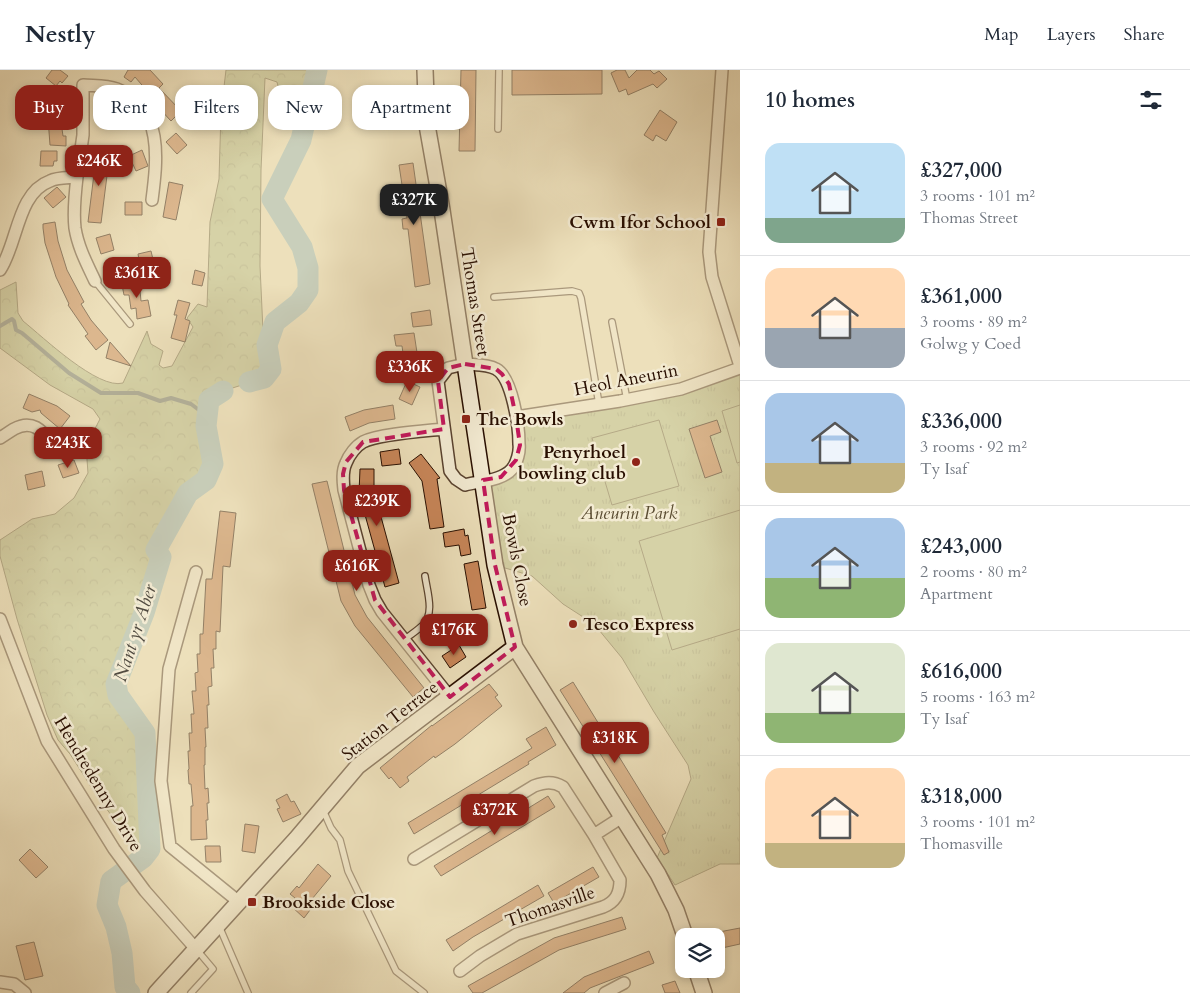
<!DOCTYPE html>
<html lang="en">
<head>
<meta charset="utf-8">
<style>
	:root { --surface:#fff; --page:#f6f6f7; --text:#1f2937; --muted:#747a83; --line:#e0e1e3; --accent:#8f2418 }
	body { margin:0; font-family:Cardo,serif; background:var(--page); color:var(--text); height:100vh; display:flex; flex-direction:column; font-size:19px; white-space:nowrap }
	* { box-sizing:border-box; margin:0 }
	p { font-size:16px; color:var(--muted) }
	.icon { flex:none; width:28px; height:28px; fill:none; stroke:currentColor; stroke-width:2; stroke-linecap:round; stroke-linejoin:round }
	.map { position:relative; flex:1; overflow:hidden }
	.details { display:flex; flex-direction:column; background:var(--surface); width:450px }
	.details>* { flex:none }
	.top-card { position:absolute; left:15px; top:15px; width:475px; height:45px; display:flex; gap:10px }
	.tools { position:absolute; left:675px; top:858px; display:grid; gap:10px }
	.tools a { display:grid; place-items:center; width:50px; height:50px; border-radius:10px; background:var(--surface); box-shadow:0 2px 8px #0003; font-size:25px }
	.price { position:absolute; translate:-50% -42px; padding:0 11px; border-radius:10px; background:var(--accent); color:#fff; font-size:16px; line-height:32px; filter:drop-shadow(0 1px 2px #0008) }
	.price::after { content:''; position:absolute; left:50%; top:30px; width:15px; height:11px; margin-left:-8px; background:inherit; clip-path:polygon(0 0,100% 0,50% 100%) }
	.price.active { background:#222; color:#fff }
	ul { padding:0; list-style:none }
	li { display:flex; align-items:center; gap:15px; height:125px; padding:0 25px }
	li+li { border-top:1px solid var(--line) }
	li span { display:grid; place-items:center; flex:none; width:140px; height:100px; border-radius:15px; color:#555 }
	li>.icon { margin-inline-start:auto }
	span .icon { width:60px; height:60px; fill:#fffc; stroke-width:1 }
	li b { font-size:21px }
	h2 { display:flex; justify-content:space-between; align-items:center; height:60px; padding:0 25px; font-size:21px }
	.pill { padding:0 18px; border-radius:15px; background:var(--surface); box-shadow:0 2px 8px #0003; font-size:18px; line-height:45px }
	.pill.active { background:var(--accent); color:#fff }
	header { display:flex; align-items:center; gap:30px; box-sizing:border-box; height:70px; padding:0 25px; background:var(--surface); border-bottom:1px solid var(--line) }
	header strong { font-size:24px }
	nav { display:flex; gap:28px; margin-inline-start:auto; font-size:18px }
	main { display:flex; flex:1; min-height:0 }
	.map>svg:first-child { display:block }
	.forest { fill:url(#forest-crowns); stroke:#726847 }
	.park { fill:url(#park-tufts); stroke:#726847 }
	.pitch { fill:#bbc18e; stroke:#726847 }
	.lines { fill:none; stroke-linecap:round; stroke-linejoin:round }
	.stream { stroke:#6e7670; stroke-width:4 }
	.river { stroke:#9dbbba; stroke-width:21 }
	.building { fill:#c78558; stroke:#280e00 }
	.service-casing { stroke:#59422f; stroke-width:8 }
	.minor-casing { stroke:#59422f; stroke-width:14 }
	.secondary-casing { stroke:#280e00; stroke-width:18 }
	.service { stroke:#f3ebd3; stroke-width:5.5 }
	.minor { stroke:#f3ebd3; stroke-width:11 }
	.secondary { stroke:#f3ebd3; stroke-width:15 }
	.marked { fill:none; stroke:#c2185b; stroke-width:4; stroke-dasharray:10 6; stroke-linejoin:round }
	.poi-dot { fill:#8f2418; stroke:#f3ebd3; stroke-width:2 }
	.labels { text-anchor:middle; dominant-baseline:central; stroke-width:5; stroke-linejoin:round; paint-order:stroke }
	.poi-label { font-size:18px; font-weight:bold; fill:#280e00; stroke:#f3ebd3; text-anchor:start }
	.street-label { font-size:18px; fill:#280e00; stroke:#f3ebd3 }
	.park-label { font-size:18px; font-style:italic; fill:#5b4d32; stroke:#f3ebd3 }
	.water-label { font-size:19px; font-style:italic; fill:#514b41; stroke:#f3ebd3 }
</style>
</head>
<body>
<header>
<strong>Nestly</strong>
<nav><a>Map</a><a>Layers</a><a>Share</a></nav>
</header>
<main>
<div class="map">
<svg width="740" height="923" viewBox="0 0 740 923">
	<defs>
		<pattern id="forest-crowns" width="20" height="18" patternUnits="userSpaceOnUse" patternTransform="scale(1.25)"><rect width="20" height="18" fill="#bbc18e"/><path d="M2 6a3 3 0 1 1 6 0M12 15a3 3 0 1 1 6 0" fill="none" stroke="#a1a579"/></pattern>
		<pattern id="park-tufts" width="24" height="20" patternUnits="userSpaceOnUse" patternTransform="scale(1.25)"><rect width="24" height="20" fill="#bbc18e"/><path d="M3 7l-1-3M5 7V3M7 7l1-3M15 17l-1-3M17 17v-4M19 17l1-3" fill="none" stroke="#a1a579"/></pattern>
	</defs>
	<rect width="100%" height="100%" fill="#ede0bb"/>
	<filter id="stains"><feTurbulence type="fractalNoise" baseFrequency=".004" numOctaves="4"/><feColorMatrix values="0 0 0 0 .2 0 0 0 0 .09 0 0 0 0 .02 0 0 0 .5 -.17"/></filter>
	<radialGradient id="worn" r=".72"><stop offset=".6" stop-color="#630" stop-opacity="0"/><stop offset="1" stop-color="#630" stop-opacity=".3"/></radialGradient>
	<!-- forest -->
	<path class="forest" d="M226 0H317L301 70 296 80 290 34 280 24 277 12 265 8 261 100 260 196 263 261 267 275 271 299 264 308 223 321 209 330 206 356 213 394 206 410 188 423 157 480 161 488 144 543 116 614 118 625 145 663 150 779 143 788 97 726 70 684 58 670 47 645 17 549 0 486V470L32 449 55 444 74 428 88 403 86 376 100 349 93 339 50 315 0 278V220L16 212 18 243 23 251C43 267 98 320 123 313L147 261 151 274 163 281 159 295 163 298 172 296 193 257 187 248 198 234 207 237 210 152 219 109 221 42Z"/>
	<!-- park -->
	<path class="park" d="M740 298V794H720L675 815 657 788 691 709 688 695 654 642 622 588 594 554 563 534 532 506 495 495 483 411 501 407 516 390V347L620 331Z"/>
	<!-- pitch -->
	<path class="pitch" d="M740 335V392L737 393 722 341Z
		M659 350 679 416 612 435 592 368Z
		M740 440V559L672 580 639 471Z"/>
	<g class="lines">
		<!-- stream -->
		<path class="stream" d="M0 256 12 249 14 251 16 260 22 263 69 303 101 323H138L160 331 171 328 191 334 207 346"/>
		<!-- river -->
		<path class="river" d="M249 312 264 308 271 299 267 275 275 252 299 233 308 220V198L302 177 272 129 301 70 317 0
			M130 923 125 917 122 883 116 857 107 835 111 811 143 788 150 779 145 663 118 625 116 614 144 543 161 487 156 480 188 423 206 410 213 394 206 356 209 330 223 321"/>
	</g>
	<!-- building -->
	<path class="building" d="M52 0H60L68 6 62 13 60 11 56 16 46 8Z
		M128 0H150L163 14 159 18 181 41 171 51 159 38 161 37 135 7 131 12 124 7Z
		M461 0H476L475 81H459Z
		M512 0H602V24L512 25Z
		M617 0H625L629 8 637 0H650L654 4 659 1 667 9 657 18 653 14 628 25 626 19 619 22 611 3Z
		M109 29 117 37 116 46 111 50 99 38Z
		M47 35H64V44L60 45 63 66H66V76L50 75Z
		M660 40 677 52 666 71 656 65 653 71 644 65Z
		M176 63 187 75 177 84 166 72Z
		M97 80 110 82 101 153 88 152Z
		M142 80 148 96 136 101 129 86Z
		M41 81H57V91H54L53 96H40Z
		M413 93 430 214 415 217 408 159H403L402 149 407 148 399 95Z
		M169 112 183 115 176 150 163 147Z
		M57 117 66 127 53 138 44 128Z
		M125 132H142V145H125Z
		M55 152 58 171 67 200 84 232 81 234 91 250 108 270 96 280 85 266 88 264 68 235 69 234 56 207 45 173 43 158V154Z
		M110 164 114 180 101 184 96 168Z
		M151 181 155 198 141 201 138 184Z
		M195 200 205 203 202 216 192 214Z
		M139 210 141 231 148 230 151 246 137 249 136 238 131 239 129 225H124L122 215 125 214V211Z
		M178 230 190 233 185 249 190 251 185 272 171 268 177 245H174Z
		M430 240 432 255 413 257 411 243Z
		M414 263 420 302 406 304 402 276H396L394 265Z
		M110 272 131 296 106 288Z
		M407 311 420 317 412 335 399 329Z
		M29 324 57 336 70 346 60 359 41 343 40 340 32 342 23 338Z
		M393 335 395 349 369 353 350 361 345 347 364 340Z
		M717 350 721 362 710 366 722 402 705 408 689 359Z
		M399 379 401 394 382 396 380 382Z
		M421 384 440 408 437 409 444 457 430 459 422 411 409 393Z
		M74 390 79 403 63 408 58 395Z
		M360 399H374V421L399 513 385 517 359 423Z
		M42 401 45 416 28 420 25 405Z
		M327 411 355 525 367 547 424 618 413 627 355 556 341 531 312 414Z
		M220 441 236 443 230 497 223 496 220 562 216 561V579H213L214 598H211L212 616 208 617 209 635H207L208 658H205L206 677H205V695H204L205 719 208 718 209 733H207L208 750H206L207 769 191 770V736H193L191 714H189L188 700 189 699 188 681H190L189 663H192L191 644H194L192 621H196L195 603 198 602 197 584H200V564H203L206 509H212Z
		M464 459 465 466 468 465 471 484 461 486 459 475 445 477 443 463Z
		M478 491 486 538 472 540 464 494Z
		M471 548 484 553 477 572 464 567Z
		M459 575 466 587 450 598 442 586Z
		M573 612 666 763 662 765 669 782 664 785 560 620Z
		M489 614 498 625 495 627 502 636 455 674 435 688 434 686 407 707 409 711 400 718 391 707 389 709 380 698 432 655V656Z
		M546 657 556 675 528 692 529 694 414 764 408 753 532 678 526 669Z
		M287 724 291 732 294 731 301 744 283 752 277 739 280 738 276 730Z
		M548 726 555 737 441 806 434 796Z
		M245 754 259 756 255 783 242 781Z
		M205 776H220L221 792H206Z
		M30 779 48 797 36 808 19 790Z
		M318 794 331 806 312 829 316 832 304 848 290 835 295 828 290 824 297 816 299 818Z
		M593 797 599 807 554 833 548 823Z
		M538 815 544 826 473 867 453 881 446 870Z
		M622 847 626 859 559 880 482 923H473L468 916 554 868Z
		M740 858V874L722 878 719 862Z
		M34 872 43 906 25 910 16 876Z
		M649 881 654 893 590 918 584 923H563L584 907Z
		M675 911 680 923H665L662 915Z"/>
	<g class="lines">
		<defs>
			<path id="service" d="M498 59 499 0
				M95 211 130 254
				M494 227 572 221 579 223 581 228 599 334
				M612 252 627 330
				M404 570C410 565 418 560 423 555 435 543 427 521 425 506
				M323 740 331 758 340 770 348 801 396 901 424 923
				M219 856 248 923
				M191 923 213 899 197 880"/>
			<path id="minor" d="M722 0 709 182 712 207 740 296
				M77 107C75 124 73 141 75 158 78 177 87 194 95 211
				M0 200C18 173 17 123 50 111 58 107 68 108 77 107L83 65V15C94 16 106 15 117 19 164 37 157 91 152 130
				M465 294C475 295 487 294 496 299 512 307 519 356 519 374 520 381 517 393 512 399 502 411 479 411 465 415L456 409 450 401 438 311 448 298Z
				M516 347 620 331 681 319 740 298
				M444 359C425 361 379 364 363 372 356 376 349 385 346 393 342 401 343 411 344 420L369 515 375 530 382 542 450 627
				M0 368C5 365 9 362 14 359 32 349 42 360 52 374
				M196 502 169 599 161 711 170 776 239 832
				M0 549 47 671 114 779 145 821 196 879
				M414 789 534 716C545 712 553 711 563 717L594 765
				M460 901 480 886 517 864 603 837C616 832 620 823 620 810L594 765 622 747
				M0 912 14 914 25 923
				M605 923 624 913"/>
			<path id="secondary" d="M425 0 427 55 442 140 495 495 515 577 658 804 676 840 685 866
				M696 899 704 923
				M156 923 296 769 358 696 515 577"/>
		</defs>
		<!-- service casing -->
		<use href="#service" class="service-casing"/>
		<!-- minor casing -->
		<use href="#minor" class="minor-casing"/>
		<!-- secondary casing -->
		<use href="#secondary" class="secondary-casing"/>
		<!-- service -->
		<use href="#service" class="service"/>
		<!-- minor -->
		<use href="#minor" class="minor"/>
		<!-- secondary -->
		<use href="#secondary" class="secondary"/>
	</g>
	<!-- marked area -->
	<path d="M0 0H740V923H0ZM465 294 496 299 502 304 509 314 516 347 520 375 516 390 501 407 483 410 495 495 515 577 450 627 375 530 344 420 343 404 346 392 363 372 444 359 438 311 448 298Z" fill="#ede0bb" fill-opacity=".55" fill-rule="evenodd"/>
	<path class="marked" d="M465 294 496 299 502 304 509 314 516 347 520 375 516 390 501 407 483 410 495 495 515 577 450 627 375 530 344 420 343 404 346 392 363 372 444 359 438 311 448 298Z"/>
	<!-- markers -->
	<g class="poi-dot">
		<rect x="716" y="147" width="10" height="10" rx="2.5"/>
		<rect x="461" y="344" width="10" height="10" rx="2.5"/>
		<circle cx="636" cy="392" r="5"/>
		<circle cx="573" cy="554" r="5"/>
		<rect x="247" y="827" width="10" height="10" rx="2.5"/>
	</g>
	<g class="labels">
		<!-- poi labels -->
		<g class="poi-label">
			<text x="711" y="152" text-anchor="end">Cwm Ifor School</text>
			<text x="476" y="349">The Bowls</text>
			<text x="626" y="382" text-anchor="end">Penyrhoel<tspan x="626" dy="21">bowling club</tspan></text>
			<text x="583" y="554">Tesco Express</text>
			<text x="262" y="832">Brookside Close</text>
		</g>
		<!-- street labels -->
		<g class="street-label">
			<text transform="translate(475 232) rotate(81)">Thomas Street</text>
			<text transform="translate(626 310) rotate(-11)">Heol Aneurin</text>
			<text transform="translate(517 490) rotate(79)">Bowls Close</text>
			<text transform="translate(390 651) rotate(-38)">Station Terrace</text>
			<text transform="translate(98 714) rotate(59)">Hendredenny Drive</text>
			<text transform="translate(550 837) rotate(-19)">Thomasville</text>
		</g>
		<!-- park labels -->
		<g class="park-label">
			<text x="629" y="443">Aneurin Park</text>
		</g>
		<!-- water labels -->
		<g class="water-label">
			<text transform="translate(135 563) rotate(-72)">Nant yr Aber</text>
		</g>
	</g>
	<rect width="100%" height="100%" filter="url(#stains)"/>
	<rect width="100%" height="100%" fill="url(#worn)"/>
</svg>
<div class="tools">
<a><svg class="icon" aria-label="layers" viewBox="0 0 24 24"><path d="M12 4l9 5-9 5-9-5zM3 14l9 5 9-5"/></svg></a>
</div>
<b class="price" style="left:99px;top:117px">£246K</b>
<b class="price active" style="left:414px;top:156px">£327K</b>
<b class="price" style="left:137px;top:229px">£361K</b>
<b class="price" style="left:410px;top:323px">£336K</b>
<b class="price" style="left:68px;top:399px">£243K</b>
<b class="price" style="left:377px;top:457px">£239K</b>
<b class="price" style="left:357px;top:522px">£616K</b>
<b class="price" style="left:454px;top:586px">£176K</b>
<b class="price" style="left:615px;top:694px">£318K</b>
<b class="price" style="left:495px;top:766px">£372K</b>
<div class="top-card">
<a class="pill active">Buy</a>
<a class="pill">Rent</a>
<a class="pill">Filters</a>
<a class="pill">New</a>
<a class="pill">Apartment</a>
</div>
</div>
<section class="details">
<h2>10 homes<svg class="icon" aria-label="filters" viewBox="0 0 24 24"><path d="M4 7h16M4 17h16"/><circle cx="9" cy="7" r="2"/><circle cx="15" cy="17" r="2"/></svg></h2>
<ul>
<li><span style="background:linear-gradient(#bfe0f5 75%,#7fa58c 0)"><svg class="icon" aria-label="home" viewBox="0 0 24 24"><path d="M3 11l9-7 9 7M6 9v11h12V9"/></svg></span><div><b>£327,000</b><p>3 rooms · 101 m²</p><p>Thomas Street</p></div></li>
<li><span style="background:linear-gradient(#ffd9b3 60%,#9aa5b1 0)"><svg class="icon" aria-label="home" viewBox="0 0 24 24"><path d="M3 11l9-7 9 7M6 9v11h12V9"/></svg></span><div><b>£361,000</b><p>3 rooms · 89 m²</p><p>Golwg y Coed</p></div></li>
<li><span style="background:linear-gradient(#a9c7e8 70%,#c2b280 0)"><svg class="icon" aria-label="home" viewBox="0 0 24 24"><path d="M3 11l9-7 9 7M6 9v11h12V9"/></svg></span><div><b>£336,000</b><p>3 rooms · 92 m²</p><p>Ty Isaf</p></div></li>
<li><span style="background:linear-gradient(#a9c7e8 60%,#8fb573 0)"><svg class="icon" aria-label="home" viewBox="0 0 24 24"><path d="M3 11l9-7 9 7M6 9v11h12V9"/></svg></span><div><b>£243,000</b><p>2 rooms · 80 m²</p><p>Apartment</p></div></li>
<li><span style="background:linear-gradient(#dfe7d0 70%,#8fb573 0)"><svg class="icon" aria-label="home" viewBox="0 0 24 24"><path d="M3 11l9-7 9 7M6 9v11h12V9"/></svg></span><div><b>£616,000</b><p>5 rooms · 163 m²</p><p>Ty Isaf</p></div></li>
<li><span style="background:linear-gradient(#ffd9b3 75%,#c2b280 0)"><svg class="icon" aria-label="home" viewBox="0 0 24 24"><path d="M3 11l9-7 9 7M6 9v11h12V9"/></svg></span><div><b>£318,000</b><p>3 rooms · 101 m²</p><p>Thomasville</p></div></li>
</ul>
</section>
</main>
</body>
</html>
